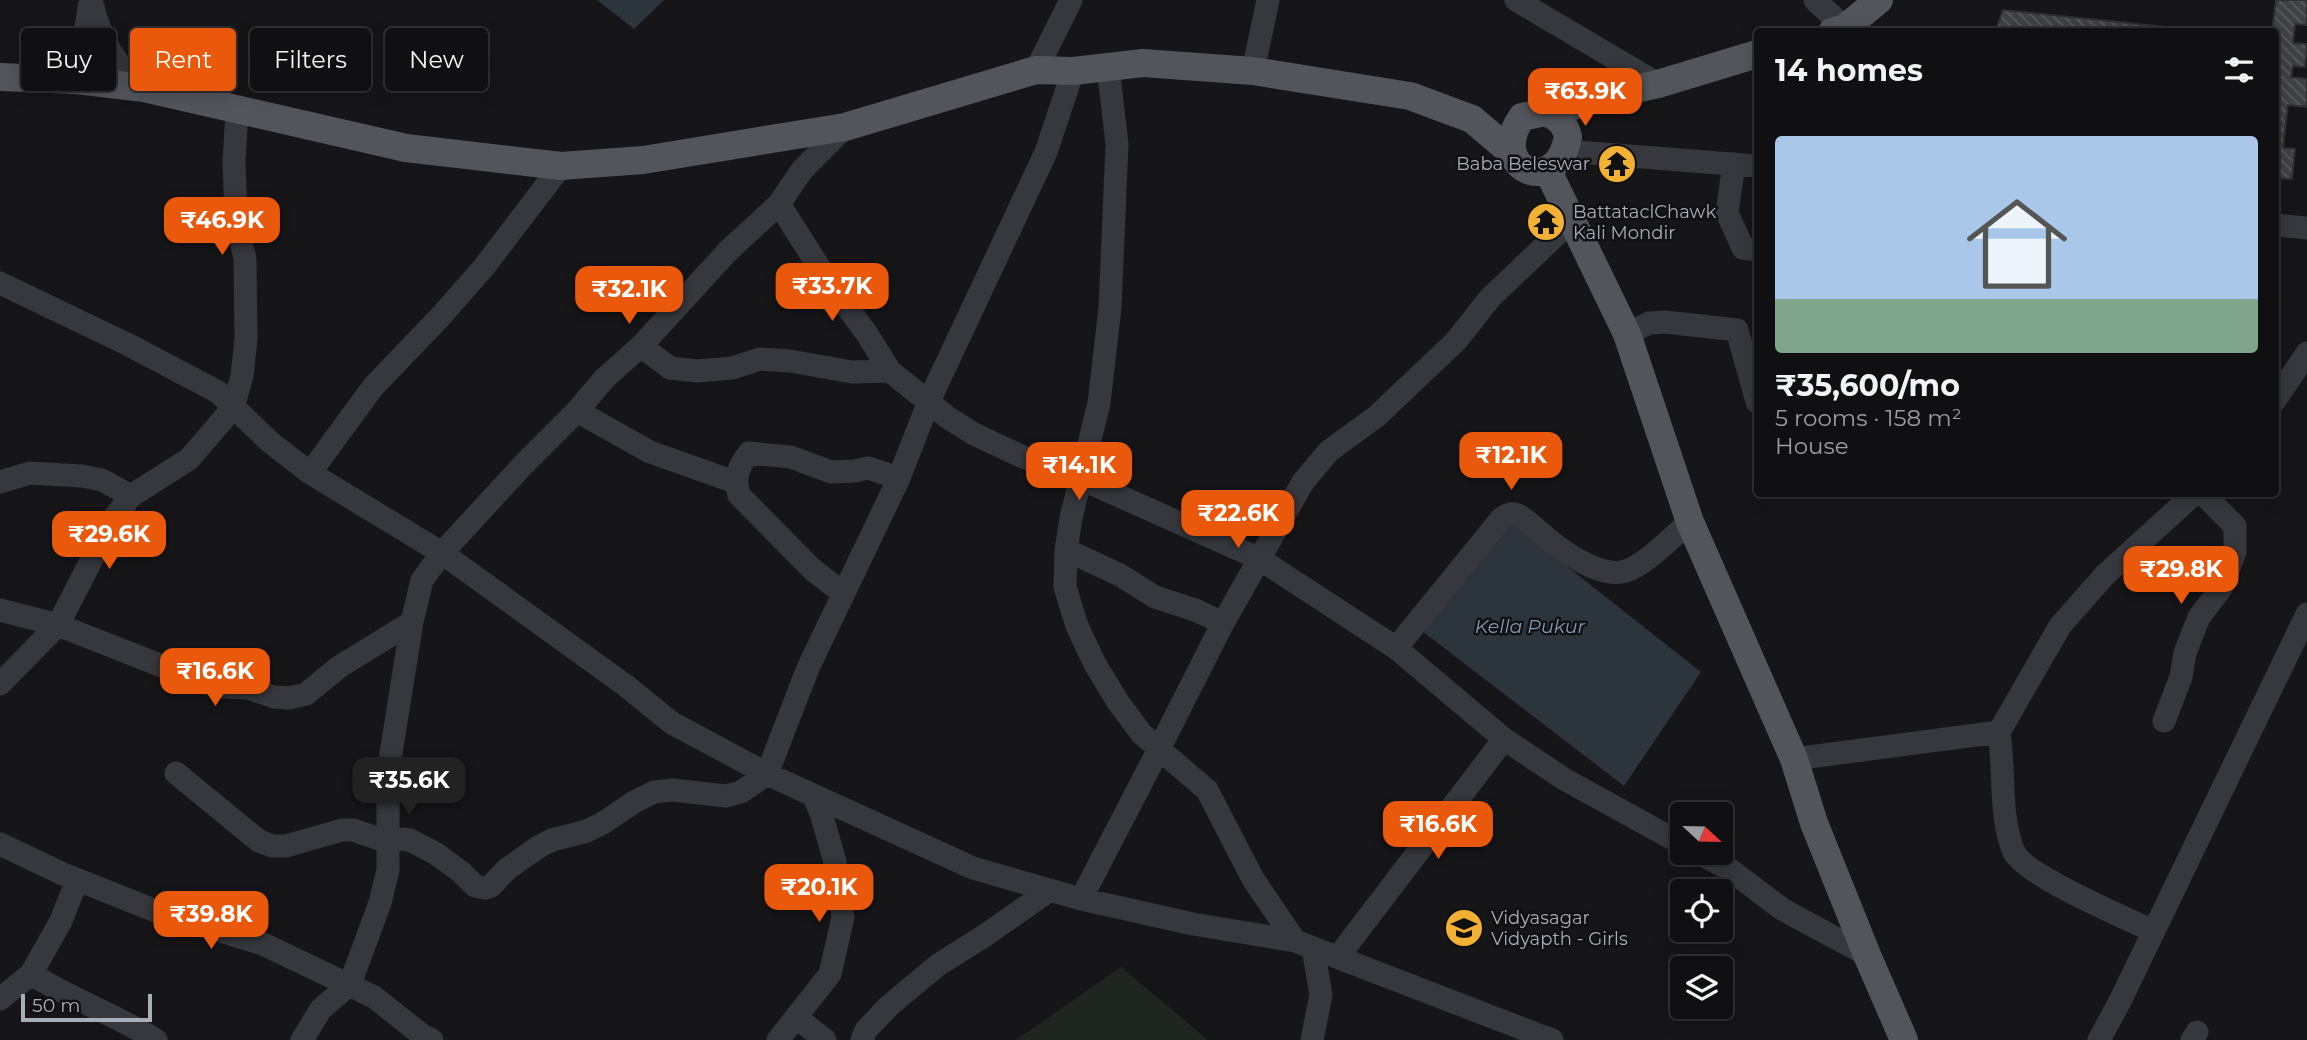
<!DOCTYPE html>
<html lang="en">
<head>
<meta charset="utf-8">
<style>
	:root { --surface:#101012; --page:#19191b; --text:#f1f3f6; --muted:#9c9d9f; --line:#303032; --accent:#ea580c }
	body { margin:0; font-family:Montserrat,sans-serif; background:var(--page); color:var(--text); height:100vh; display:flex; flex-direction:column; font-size:26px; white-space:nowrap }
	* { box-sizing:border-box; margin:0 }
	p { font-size:23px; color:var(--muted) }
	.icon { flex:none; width:38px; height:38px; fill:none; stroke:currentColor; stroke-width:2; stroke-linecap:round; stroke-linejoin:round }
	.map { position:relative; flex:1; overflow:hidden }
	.side { position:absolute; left:1754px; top:28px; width:525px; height:469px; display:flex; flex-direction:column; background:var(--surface); border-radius:7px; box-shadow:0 4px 18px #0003,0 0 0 2px var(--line) }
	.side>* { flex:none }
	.banner { position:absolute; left:21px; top:28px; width:665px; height:63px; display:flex; gap:14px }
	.needle { width:46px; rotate:112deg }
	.fabs { position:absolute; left:1670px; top:802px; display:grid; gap:14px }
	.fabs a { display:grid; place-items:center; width:63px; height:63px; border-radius:7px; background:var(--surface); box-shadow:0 4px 18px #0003,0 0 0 2px var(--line); font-size:35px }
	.scale { position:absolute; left:21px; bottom:18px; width:131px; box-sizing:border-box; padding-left:7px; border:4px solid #a8adb8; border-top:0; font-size:19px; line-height:24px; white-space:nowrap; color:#a8adb8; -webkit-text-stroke:5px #111113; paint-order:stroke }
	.price { position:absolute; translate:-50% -60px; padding:0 16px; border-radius:14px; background:var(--accent); color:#fff; font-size:23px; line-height:46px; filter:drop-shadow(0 2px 4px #0008) }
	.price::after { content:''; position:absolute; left:50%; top:42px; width:21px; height:16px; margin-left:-10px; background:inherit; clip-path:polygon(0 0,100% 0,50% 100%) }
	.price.selected { background:#222; color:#fff }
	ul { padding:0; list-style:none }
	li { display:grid; align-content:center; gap:14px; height:371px; padding:0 21px }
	li span { display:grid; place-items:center; height:217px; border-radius:7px; color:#555 }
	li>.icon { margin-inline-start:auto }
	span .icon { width:126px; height:126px; fill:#fffc; stroke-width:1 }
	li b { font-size:30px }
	h2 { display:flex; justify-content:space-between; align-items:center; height:84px; padding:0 21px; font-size:30px }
	.chip { padding:0 24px; border-radius:7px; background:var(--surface); box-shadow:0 4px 18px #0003,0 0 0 2px var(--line); font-size:24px; line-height:63px }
	.chip.selected { background:var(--accent); color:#fff }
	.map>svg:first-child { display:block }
	.park { fill:#1e261f }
	.water { fill:#2c353c }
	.building { fill:url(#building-back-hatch); stroke:#303034; stroke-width:2 }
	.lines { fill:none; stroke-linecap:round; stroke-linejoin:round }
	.minor { stroke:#37383d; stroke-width:23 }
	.major { stroke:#53555c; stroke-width:28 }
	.labels { text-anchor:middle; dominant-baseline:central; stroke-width:5; stroke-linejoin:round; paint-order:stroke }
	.poi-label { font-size:18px; fill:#a8adb8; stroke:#111113; text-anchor:start }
	.water-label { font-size:19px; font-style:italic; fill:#7f9bb3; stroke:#111113 }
</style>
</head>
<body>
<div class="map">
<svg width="2307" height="1040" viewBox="0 0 2307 1040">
	<defs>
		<pattern id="building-back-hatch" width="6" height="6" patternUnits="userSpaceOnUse" patternTransform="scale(1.75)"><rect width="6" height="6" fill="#404145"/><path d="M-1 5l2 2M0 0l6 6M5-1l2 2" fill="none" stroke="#595a5e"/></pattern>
	</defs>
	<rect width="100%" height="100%" fill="#161618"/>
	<!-- park -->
	<path class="park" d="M1121 967 1208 1040H1016Z"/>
	<!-- water -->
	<path class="water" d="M597 0H664L634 29Z
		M1508 520 1701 672 1624 786 1422 631Z"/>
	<!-- building -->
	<path class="building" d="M2276 0H2307V25L2295 24 2293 43 2307 44 2305 67 2293 66 2291 77 2307 79V107L2288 105 2283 148 2295 149 2292 179 2275 178V32H2272Z
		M2003 10 2205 31 1995 32Z"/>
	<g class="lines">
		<!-- minor -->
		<path class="minor" d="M91 0C100 36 114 67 144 88
			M1516 0 1658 84
			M1815 0 1845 28
			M1036 70 1071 0
			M1253 71 1268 0
			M55 79C77 56 86 39 89 7
			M1565 151 1757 166
			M1734 164 1727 213 1743 248 1757 250
			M779 204 828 281 867 334 890 371 947 417 974 434 1021 456 1079 478 1258 558 1396 648 1504 739 1564 779 1682 844
			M2275 225 2307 228
			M0 283 129 345 218 392 270 442 310 473 442 553 625 685 672 723 767 774 973 868 1081 899 1193 924 1295 941 1552 1040
			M1627 334 1649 323 1665 322 1737 330 1757 402
			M641 346 670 368 697 371 732 368 760 359 790 361 852 372 890 371
			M2275 400 2307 353
			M584 415 650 452 735 482
			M310 473 373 387 441 316 484 267 561 166
			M0 482 30 473 82 476 102 480 131 496
			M1066 550 1120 575 1155 597 1195 610 1223 623
			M843 593 813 570 739 495C734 478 738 467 749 453L791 457 831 472 855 471 868 468 899 478
			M0 610 58 625 205 683 223 687 248 688 274 697 289 698 306 694 339 667 412 622
			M1396 648 1501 519C1505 516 1509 513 1515 514 1525 517 1533 527 1541 533 1559 549 1596 576 1621 572 1643 569 1672 536 1690 522
			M0 684 58 625 111 522 131 496 189 459 233 408 242 376 246 339 245 259 236 217 234 162 237 111
			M2164 721 2181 677 2185 653 2199 617 2222 587 2235 552V526L2203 494
			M1999 732C2005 772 1999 812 2013 850 2021 874 2126 918 2153 931
			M1794 759 1999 732 2060 626 2105 575 2194 494
			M176 773 259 841 272 846H286L342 830H353L388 842 403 839 410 840 435 853 461 872 475 886 485 888 491 886 507 869 540 846 552 840 587 831 603 823 634 802 654 792 673 790 726 796 741 792 767 774 808 668 899 478 929 401 1046 152 1073 71
			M0 844 63 874 156 911 263 944 374 997 422 1035 432 1040
			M1697 852 1729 869 1782 909 1867 955
			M1081 899 1159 749 1141 733 1118 702 1095 664 1077 626 1065 587 1066 550 1071 518 1099 403 1110 308 1117 144 1108 67
			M1295 941 1253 879 1207 790 1159 749 1223 623 1303 482 1329 451 1377 416 1456 341 1490 298 1573 219
			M1338 957 1504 739
			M31 974C71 999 116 1015 156 1040
			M0 999 31 974 61 921 77 880
			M797 1018 825 1040
			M302 1040 321 1009 350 984 380 903 388 870V772L412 622 422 580 442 553 523 465 577 411 605 378 641 346 729 250 779 204 802 170 845 127
			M778 1040 830 974 843 917 835 862 821 813 813 795
			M862 1040 866 1030 890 1005 938 965 984 936 1050 890
			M1312 1040 1321 995 1313 948
			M2099 1040 2121 999 2307 614
			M2192 1040 2197 1032"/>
		<!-- major -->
		<path class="major" d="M1832 32 1845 28 1879 0
			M0 77 76 80 144 88 406 148 561 166 643 160 845 127 1036 70 1073 71 1143 63 1253 71 1410 96 1472 119 1511 152
			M1545 112C1558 117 1565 123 1568 137 1556 200 1486 168 1522 117Z
			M1549 114 1607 95 1658 84 1757 54
			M1548 171 1627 334 1690 522 1794 759 1814 823 1867 955 1904 1040"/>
	</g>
	<!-- icons -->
	<defs>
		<symbol id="temple-disc" viewBox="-11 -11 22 22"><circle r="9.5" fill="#f2b134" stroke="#111113"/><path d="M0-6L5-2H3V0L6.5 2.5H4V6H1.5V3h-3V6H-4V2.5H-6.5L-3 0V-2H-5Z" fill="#111"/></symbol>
		<symbol id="school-disc" viewBox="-11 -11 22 22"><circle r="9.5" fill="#f2b134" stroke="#111113"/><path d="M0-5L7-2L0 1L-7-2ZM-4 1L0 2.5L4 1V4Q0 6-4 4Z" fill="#111"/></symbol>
	</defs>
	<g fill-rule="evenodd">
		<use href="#temple-disc" x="1595" y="142" width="44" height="44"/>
		<use href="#temple-disc" x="1524" y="200" width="44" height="44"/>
		<use href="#school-disc" x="1442" y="906" width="44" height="44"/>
	</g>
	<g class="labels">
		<!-- poi labels -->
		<g class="poi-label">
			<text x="1590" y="164" text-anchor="end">Baba Beleswar</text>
			<text x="1573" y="212">BattataclChawk<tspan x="1573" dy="21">Kali Mondir</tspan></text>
			<text x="1491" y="918">Vidyasagar<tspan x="1491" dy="21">Vidyapth - Girls</tspan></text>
		</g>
		<!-- water labels -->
		<g class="water-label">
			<text x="1530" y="626">Kella Pukur</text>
		</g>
	</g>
</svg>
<div class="fabs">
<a><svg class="needle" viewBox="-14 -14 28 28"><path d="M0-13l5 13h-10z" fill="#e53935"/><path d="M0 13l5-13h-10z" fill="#9c9d9f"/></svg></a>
<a><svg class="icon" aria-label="locate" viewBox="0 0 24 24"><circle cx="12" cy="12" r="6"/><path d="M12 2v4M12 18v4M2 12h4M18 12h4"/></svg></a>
<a><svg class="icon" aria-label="layers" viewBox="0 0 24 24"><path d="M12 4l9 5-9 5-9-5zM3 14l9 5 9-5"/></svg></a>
</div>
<div class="scale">50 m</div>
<b class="price" style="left:1585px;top:128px">₹63.9K</b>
<b class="price" style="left:222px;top:257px">₹46.9K</b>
<b class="price" style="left:832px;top:323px">₹33.7K</b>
<b class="price" style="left:629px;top:326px">₹32.1K</b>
<b class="price" style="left:1511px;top:492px">₹12.1K</b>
<b class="price" style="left:1079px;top:502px">₹14.1K</b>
<b class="price" style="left:1238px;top:550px">₹22.6K</b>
<b class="price" style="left:109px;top:571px">₹29.6K</b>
<b class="price" style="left:2181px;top:606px">₹29.8K</b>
<b class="price" style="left:215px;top:708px">₹16.6K</b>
<b class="price selected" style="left:409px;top:817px">₹35.6K</b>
<b class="price" style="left:1438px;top:861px">₹16.6K</b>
<b class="price" style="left:819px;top:924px">₹20.1K</b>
<b class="price" style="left:211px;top:951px">₹39.8K</b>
<div class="banner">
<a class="chip">Buy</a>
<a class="chip selected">Rent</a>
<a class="chip">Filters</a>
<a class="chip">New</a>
</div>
<section class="side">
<h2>14 homes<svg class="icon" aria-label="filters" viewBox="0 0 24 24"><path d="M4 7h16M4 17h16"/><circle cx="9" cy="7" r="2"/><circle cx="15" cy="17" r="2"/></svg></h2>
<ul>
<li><span style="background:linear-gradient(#a9c7e8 75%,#7fa58c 0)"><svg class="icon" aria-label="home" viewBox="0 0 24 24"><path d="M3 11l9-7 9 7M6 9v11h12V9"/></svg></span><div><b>₹35,600/mo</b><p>5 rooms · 158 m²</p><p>House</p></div></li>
</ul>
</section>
</div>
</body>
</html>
